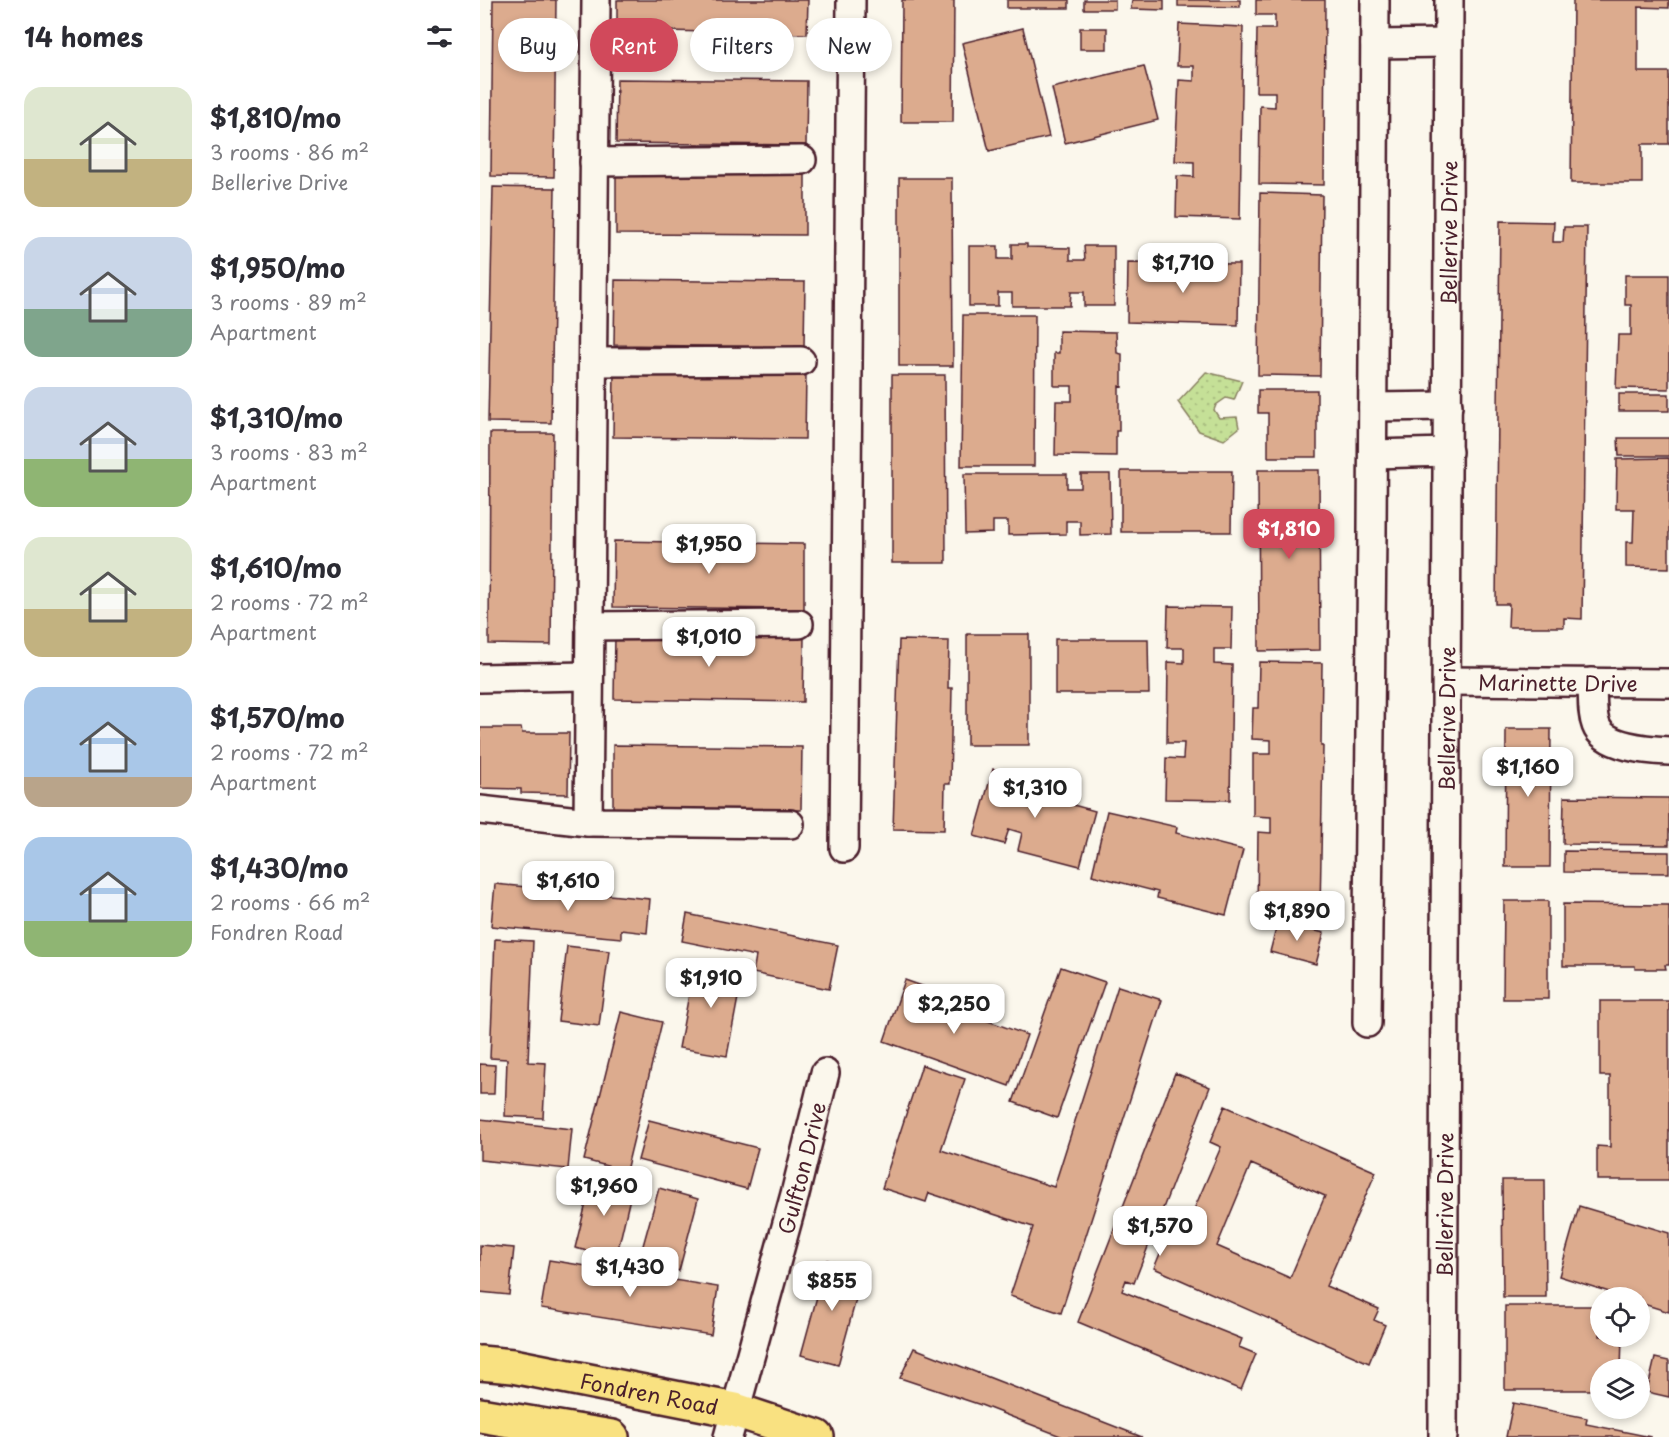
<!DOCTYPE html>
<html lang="en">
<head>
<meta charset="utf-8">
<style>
	:root { --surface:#fff; --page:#f7f7f7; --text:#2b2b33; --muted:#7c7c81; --accent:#d1495b }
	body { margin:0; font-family:"Playpen Sans",sans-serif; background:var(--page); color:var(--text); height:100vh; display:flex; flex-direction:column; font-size:22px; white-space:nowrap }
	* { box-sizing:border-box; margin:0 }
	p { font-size:20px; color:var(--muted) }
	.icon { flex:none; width:33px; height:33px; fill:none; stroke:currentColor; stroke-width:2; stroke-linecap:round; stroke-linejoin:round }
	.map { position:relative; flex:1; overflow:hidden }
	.side { display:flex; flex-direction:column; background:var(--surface); width:480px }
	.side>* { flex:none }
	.hud { position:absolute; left:18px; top:18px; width:570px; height:54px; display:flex; gap:12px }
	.buttons { position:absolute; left:1110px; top:1287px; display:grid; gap:12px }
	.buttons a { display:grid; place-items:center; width:60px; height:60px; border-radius:50%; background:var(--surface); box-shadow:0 3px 9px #0003; font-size:30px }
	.price { position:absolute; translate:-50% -51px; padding:0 14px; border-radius:12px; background:#fff; color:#222; font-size:20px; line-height:39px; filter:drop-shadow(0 2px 3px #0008) }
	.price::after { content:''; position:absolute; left:50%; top:36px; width:18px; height:14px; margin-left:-9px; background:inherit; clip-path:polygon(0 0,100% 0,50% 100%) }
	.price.active { background:var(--accent); color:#fff }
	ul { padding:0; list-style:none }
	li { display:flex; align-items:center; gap:18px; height:150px; padding:0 24px }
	li span { display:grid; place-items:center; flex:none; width:168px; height:120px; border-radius:18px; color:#555 }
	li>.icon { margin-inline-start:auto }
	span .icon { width:72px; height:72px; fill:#fffc; stroke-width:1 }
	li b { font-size:26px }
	h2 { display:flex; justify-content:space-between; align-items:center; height:72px; padding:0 24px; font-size:26px }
	.tag { padding:0 21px; border-radius:27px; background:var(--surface); box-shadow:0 3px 9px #0003; font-size:21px; line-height:54px }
	.tag.active { background:var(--accent); color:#fff }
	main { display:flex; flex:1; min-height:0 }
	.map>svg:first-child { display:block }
	.green { fill:url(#green-dots); stroke:#888061; stroke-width:1.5 }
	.building { fill:#dcab8e; stroke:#4a1f2b; stroke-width:1.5; fill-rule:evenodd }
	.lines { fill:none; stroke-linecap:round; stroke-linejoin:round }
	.minor-casing { stroke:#4a1f2b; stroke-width:32 }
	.major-casing { stroke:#4a1f2b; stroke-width:38 }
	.minor { stroke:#fbf7ec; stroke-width:27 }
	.major { stroke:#f9e181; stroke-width:33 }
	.labels { text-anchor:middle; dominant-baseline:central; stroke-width:4.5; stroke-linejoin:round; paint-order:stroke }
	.street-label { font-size:21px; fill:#4a1f2b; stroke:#fbf7ec }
</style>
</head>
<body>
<main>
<section class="side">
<h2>14 homes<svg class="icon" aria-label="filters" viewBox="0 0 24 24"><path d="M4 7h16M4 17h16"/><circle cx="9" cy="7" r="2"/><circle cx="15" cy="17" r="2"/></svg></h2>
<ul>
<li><span style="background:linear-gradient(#dfe7d0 60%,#c2b280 0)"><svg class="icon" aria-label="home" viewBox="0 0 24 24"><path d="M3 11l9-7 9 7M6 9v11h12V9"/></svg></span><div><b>$1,810/mo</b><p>3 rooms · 86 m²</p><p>Bellerive Drive</p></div></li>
<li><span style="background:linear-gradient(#c9d6e8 60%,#7fa58c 0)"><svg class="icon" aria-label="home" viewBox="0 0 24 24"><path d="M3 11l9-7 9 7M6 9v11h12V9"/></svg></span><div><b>$1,950/mo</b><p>3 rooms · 89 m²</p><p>Apartment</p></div></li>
<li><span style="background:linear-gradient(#c9d6e8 60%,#8fb573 0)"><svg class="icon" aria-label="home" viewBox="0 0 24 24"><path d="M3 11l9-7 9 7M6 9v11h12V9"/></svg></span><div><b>$1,310/mo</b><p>3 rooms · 83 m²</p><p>Apartment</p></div></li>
<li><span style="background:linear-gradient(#dfe7d0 60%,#c2b280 0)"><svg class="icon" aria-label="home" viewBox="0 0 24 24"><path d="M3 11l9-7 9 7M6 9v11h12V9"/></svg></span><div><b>$1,610/mo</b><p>2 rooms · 72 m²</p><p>Apartment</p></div></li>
<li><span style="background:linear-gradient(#a9c7e8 75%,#b9a48a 0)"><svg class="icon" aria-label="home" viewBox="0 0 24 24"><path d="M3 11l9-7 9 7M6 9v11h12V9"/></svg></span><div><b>$1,570/mo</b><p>2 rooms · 72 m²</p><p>Apartment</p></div></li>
<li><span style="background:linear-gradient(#a9c7e8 70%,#8fb573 0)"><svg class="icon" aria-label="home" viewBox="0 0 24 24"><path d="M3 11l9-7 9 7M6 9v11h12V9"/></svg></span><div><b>$1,430/mo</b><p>2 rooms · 66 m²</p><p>Fondren Road</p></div></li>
</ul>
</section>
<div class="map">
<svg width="1189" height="1437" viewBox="0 0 1189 1437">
	<defs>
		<pattern id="green-dots" width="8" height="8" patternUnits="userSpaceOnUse" patternTransform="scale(1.5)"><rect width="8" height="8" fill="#c5e097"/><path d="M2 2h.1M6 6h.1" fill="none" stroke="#abc082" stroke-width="1.8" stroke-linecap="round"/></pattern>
	</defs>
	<rect width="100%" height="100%" fill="#fbf7ec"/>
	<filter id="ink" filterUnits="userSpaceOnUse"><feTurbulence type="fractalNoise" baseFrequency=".0167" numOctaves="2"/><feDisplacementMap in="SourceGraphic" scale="12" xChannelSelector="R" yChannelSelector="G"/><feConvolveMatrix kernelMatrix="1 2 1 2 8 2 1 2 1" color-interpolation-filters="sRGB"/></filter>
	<g filter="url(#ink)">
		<!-- green -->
		<path class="green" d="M726 372 762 381 754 400 746 398 736 405 734 410 739 418 757 417 759 428 744 440 719 431 698 402Z"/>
		<!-- building -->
		<path class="building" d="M13 0H76L74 177 11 176Z
			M137 0H328L327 34 137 30Z
			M422 0H474L473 122H421Z
			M527 0H589V8H527Z
			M604 0H635V9H604Z
			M652 0H684V10L651 9Z
			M698 0H760V7L698 6Z
			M776 0H845L844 185 779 184 780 106 795 107V92H776L777 29H795V15H776Z
			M1093 0H1189V8L1158 7V72H1189V144H1162V183H1091Z
			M699 24 763 27 760 219 696 217 697 176 714 177V162L695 161 699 80 714 81V66H697Z
			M543 28 569 137 509 151 482 43Z
			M600 28H627V49H600Z
			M664 66 678 120 585 143 572 88Z
			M137 79 327 81 326 145 136 143Z
			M136 171 325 172V235L136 234Z
			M419 178H472L473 366H419Z
			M13 187 75 188 71 423 8 422Z
			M780 193 842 195 840 376 778 375Z
			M1020 221 1074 222 1073 242H1083L1084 227H1107L1102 619 1084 618V627H1028L1029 604H1016Z
			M532 244H547V247L590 248V260H605L604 246H634V306H604V292H591L590 306H532V293H518V306H489V246H518V259H532Z
			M648 263 759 264 758 325 647 322Z
			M1145 275H1189V389L1136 388 1138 335H1151V305H1145Z
			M135 280 325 282 324 347 134 345Z
			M483 315H555L554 466H481Z
			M579 331 636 332 637 353 642 354V387L639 386V431H636V456L575 455 576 401H592V386H574V353H579Z
			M134 371 326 374 325 439 133 437Z
			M412 375H465L466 563H412Z
			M778 390H837V457H788V413H778Z
			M1139 394H1189V411H1139Z
			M10 433H73L71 645 9 644Z
			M1138 438H1189V456H1139Z
			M1189 458V568L1146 567V542H1153L1154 509H1136L1137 459Z
			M778 470H839L840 650 779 651Z
			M641 471H752L751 532H641Z
			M484 474H587V488H601V474H630L631 534 600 535V521H586V534L528 535V521H513V533L485 534Z
			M134 541 324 544V609L133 607Z
			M688 606 752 607 751 649H734V664L752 665 750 800 685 799 686 758 703 759 704 743H687L688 662 704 663V648H687Z
			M135 634 324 637 323 702 134 699Z
			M487 634H549V745H487Z
			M575 639H668L669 694H575Z
			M419 640 469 641 468 688H472L470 784H465L464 830 413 829Z
			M779 662 842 663 841 746H843L840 911 777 910 778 832 791 833V817L773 816V754H791V740L772 739 773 708H778Z
			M0 728H41L42 733H89L88 794 41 793V789L0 788Z
			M1026 729H1071L1070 867H1025Z
			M133 745 322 747 321 810 133 809Z
			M513 769 545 778 540 796 554 800 558 783 589 792 586 803 615 811 600 866 538 850 542 833 529 829 524 844 494 836Z
			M1084 797 1189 798V845L1083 844Z
			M627 811 697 827 696 833 763 850 746 915 677 898 678 892 612 875Z
			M1084 851 1189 852V873L1084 872Z
			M15 884 170 899 167 933 141 930V938L11 926Z
			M1024 901H1068V999H1023Z
			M1083 904 1189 905V965H1185L1186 969H1155V966H1083Z
			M207 914 358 945 349 989 273 973 276 956 202 941Z
			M798 921 844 933 836 964 790 952Z
			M15 939 53 941 48 1062 66 1063 63 1118 25 1116 27 1059 10 1058Z
			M87 946 129 951 119 1026 78 1021Z
			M215 962 263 971 247 1056 199 1048Z
			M581 967 625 982 577 1118 533 1102Z
			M425 980 473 997 471 1003 488 1008 486 1013 547 1035 529 1086 404 1041Z
			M638 986 682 1000 581 1313 530 1296 553 1227 449 1193 446 1202 402 1188 442 1065 485 1079 461 1150 574 1187Z
			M1120 1001H1189V1180H1117V1146L1130 1147V1076H1120Z
			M141 1012 182 1022 146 1171 104 1160Z
			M0 1064 15 1065 14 1094H0Z
			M695 1073 730 1087 654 1283 646 1280 642 1291 762 1339 759 1347 776 1354 761 1390 598 1322Z
			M745 1106 896 1172 846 1286 899 1309 894 1320 905 1325 889 1363 674 1268 689 1232 702 1237 741 1147 730 1142ZM771 1164 845 1196 810 1278 737 1246Z
			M0 1119 92 1129 88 1169 0 1160Z
			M169 1120 278 1148 267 1189 158 1160Z
			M113 1175 153 1185 136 1258 95 1248Z
			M1022 1180H1065L1066 1297H1023Z
			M179 1188 218 1199 199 1271 159 1260Z
			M1099 1206 1189 1233V1312L1160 1303V1298H1148L1079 1276Z
			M0 1245 34 1248 29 1295 0 1292Z
			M69 1260 238 1287 231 1335 61 1308Z
			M347 1260 384 1270 358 1365 321 1355Z
			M1025 1306H1120V1336H1142L1141 1370H1120V1390H1025Z
			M434 1348 662 1437H583L501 1405 420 1378Z
			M1175 1358 1189 1361V1397L1167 1392Z
			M1033 1403 1107 1418 1106 1424 1171 1437H1026Z"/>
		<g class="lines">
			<defs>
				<g id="minor">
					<path d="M895 44 968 43"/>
					<path d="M114 162 322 160"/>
					<path d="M113 362 321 361"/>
					<path d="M893 407 968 406"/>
					<path d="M893 454 968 452"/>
					<path d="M110 626 319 624"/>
					<path d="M0 678 109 676"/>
					<path id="s1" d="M967 681 1189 683"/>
					<path d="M1112 682C1113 696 1111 712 1116 725 1124 747 1168 750 1189 751"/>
					<path d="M0 810 108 822 310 824"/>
					<path d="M108 822 116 0"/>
					<path d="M364 848 371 0"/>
					<path d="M887 1023 892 532 895 0"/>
					<path id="s2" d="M248 1437 315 1194 345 1073"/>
					<path id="s3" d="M963 1437 969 0"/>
				</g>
				<g id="major">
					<path id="s4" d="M0 1363 33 1366 255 1410 337 1437"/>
					<path d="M0 1415 132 1437"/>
				</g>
			</defs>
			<!-- minor casing -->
			<use href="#minor" class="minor-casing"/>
			<!-- major casing -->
			<use href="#major" class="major-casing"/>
			<!-- minor -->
			<use href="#minor" class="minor"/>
			<!-- major -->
			<use href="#major" class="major"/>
		</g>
	</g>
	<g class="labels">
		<!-- street labels -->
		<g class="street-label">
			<text stroke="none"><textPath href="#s3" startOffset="1204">Bellerive Drive</textPath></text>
			<text stroke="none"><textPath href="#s1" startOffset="111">Marinette Drive</textPath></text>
			<text stroke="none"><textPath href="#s3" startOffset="718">Bellerive Drive</textPath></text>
			<text stroke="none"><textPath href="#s2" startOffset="279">Gulfton Drive</textPath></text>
			<text stroke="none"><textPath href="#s3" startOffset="232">Bellerive Drive</textPath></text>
			<text stroke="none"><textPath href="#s4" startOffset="172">Fondren Road</textPath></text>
		</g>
	</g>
</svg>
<div class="buttons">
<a><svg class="icon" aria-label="locate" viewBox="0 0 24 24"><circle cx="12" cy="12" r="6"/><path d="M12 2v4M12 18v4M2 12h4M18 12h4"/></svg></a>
<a><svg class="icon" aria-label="layers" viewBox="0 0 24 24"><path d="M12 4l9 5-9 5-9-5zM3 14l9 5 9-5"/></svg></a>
</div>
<b class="price" style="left:703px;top:294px">$1,710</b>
<b class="price active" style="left:809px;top:560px">$1,810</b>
<b class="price" style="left:229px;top:575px">$1,950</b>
<b class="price" style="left:229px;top:668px">$1,010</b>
<b class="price" style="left:1048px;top:798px">$1,160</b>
<b class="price" style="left:555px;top:819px">$1,310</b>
<b class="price" style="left:88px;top:912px">$1,610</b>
<b class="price" style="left:817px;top:942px">$1,890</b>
<b class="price" style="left:231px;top:1009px">$1,910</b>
<b class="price" style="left:474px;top:1035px">$2,250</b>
<b class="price" style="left:124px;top:1217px">$1,960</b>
<b class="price" style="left:680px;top:1257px">$1,570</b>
<b class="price" style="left:150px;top:1298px">$1,430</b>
<b class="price" style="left:352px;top:1312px">$855</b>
<div class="hud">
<a class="tag">Buy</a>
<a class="tag active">Rent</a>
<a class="tag">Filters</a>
<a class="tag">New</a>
</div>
</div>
</main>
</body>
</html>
